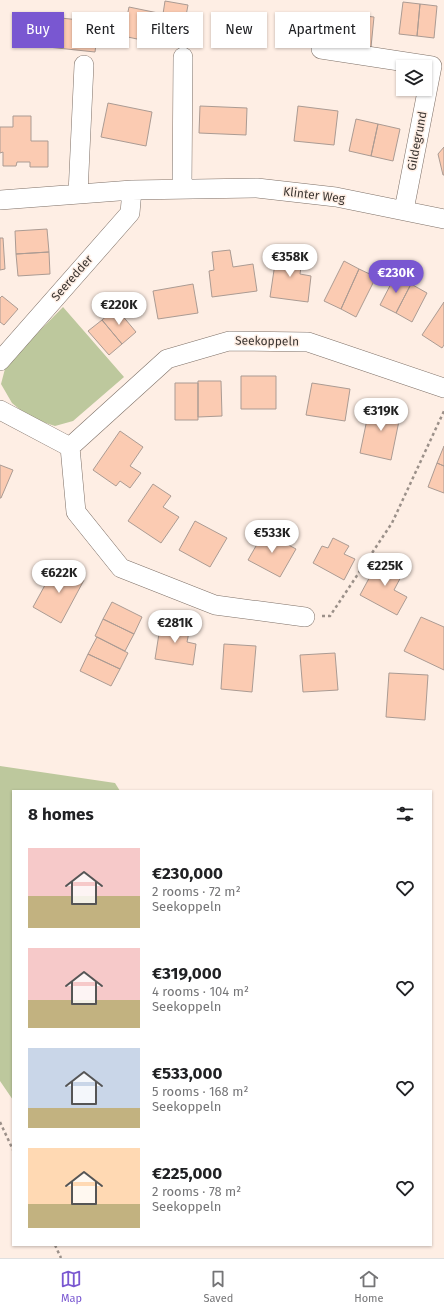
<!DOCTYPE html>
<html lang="en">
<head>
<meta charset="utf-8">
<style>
	:root { --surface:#fff; --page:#f6f6f6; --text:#202124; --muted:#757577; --line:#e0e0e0; --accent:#7957d1 }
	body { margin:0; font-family:"Fira Sans",sans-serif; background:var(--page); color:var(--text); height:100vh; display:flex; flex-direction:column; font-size:15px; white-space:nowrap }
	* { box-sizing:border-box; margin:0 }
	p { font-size:13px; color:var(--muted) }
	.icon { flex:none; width:22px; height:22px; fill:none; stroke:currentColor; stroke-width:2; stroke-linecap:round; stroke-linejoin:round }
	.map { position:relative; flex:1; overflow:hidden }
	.side { position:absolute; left:12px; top:790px; width:420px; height:456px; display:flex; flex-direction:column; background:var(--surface); border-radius:0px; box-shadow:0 1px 3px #0004 }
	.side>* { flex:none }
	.guide { position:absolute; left:12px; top:12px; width:420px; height:36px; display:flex; gap:8px }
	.buttons { position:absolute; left:396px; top:60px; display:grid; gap:8px }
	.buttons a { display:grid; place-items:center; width:36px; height:36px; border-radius:0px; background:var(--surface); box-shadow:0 1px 3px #0004; font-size:20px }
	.price { position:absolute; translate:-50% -34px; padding:0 9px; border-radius:14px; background:#fff; color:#222; font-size:13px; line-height:26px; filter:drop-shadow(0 1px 2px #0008) }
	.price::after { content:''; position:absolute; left:50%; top:24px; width:12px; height:9px; margin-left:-6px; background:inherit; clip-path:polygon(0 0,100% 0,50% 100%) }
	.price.current { background:var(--accent); color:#fff }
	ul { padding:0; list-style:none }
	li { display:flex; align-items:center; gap:12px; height:100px; padding:0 16px }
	li span { display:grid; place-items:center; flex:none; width:112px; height:80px; border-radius:0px; color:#555 }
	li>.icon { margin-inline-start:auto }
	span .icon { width:48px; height:48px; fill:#fffc; stroke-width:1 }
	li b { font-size:17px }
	h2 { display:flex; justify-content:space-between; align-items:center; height:48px; padding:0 16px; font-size:17px }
	.pill { padding:0 14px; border-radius:0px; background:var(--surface); box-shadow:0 1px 3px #0004; font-size:14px; line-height:36px }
	.pill.current { background:var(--accent); color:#fff }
	.menu { display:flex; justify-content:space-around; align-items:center; height:56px; border-top:1px solid var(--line); background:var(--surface); font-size:11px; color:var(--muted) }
	.menu a { display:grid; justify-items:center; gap:2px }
	.menu .current { color:var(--accent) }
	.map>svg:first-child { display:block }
	.green { fill:#bdc89d }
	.building { fill:#fbcbb2; stroke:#ab9b93 }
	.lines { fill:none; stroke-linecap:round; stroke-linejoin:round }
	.minor-casing { stroke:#7e7067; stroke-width:20 }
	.path { stroke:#9b9089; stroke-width:2.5; stroke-dasharray:3 3; stroke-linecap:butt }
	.minor { stroke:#fff; stroke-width:19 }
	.labels { text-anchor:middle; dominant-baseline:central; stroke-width:3; stroke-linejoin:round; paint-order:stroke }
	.street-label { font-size:12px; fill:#3c3632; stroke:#feeee4 }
</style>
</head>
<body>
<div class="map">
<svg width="444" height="1258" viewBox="0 0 444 1258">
	<rect width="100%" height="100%" fill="#feeee4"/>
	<!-- green -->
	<path class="green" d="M63 307 124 377 73 421 55 426 30 418 12 403 1 384 6 365Z
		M0 766 115 783 120 791H13V1100L0 1081Z"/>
	<!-- building -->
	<path class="building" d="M165 1 188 5 181 43 157 38 156 43 123 36 129 7 163 14Z
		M403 2 420 4 417 36 399 34Z
		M420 4 437 6 434 38 417 36Z
		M339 13 356 15 354 45 336 43Z
		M32 15 99 22 95 52 29 45Z
		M356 15 374 17 371 47 354 45Z
		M108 103 152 112 146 146 101 137Z
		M200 106 247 108 246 135 199 133Z
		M298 106 338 111 334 145 294 141Z
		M13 116H31V141H48V167H30V162H17L16 166H3V152L0 153V127H13Z
		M356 119 378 124 371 156 349 151Z
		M378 124 400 129 393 161 371 156Z
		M444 147V175H443L438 154Z
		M47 229 49 252 16 254 15 231Z
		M0 238H3L5 269 0 270Z
		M230 250 233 267 253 264 257 291 212 297 209 271 214 270 212 252Z
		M277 250 303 253 300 274 311 276 308 302 270 297Z
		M49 252 50 274 18 276 16 254Z
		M344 261 359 269 341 309 324 301Z
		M359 269 376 277 356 317 341 309Z
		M395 276 411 284 396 313 380 305Z
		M193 284 198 313 158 319 153 291Z
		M411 284 427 293 412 322 396 313Z
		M2 296 18 309 4 325 0 322V298Z
		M444 302V345L442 348 422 335Z
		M116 308 136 332 122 344 102 320Z
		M102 320 122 344 109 355 88 331Z
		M241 376H276V409H241Z
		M198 381H221L222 416 198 417Z
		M175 383H198V420H175Z
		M312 383 350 389 345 421 306 415Z
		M370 405 401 411 391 460 360 453Z
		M120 431 143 447 130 466 141 473 130 488 120 481 116 486 93 470Z
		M444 446V466L437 463Z
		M437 463 444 466V493L428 487Z
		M0 465 13 470 1 498H0Z
		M153 484 171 496 163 507 179 517 161 543 128 521Z
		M195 521 227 538 210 567 179 550Z
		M264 532 296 549 280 577 248 560Z
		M333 538 349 546 344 554 355 559 344 580 313 563 322 546 328 548Z
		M380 558 404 571 394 590 407 597 397 615 360 595Z
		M56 565 84 580 61 623 33 607Z
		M112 602 142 617 134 634 103 619Z
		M421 617 444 627V670L404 651Z
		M103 619 134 634 125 651 95 636Z
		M161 621 190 627 187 642 196 644 193 665 155 659Z
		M97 637 128 653 120 669 88 654Z
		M224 644 256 646 252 692 221 689Z
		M335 653 338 690 303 692 300 655Z
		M88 654 120 669 111 686 80 671Z
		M389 673 428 675 425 720 386 717Z"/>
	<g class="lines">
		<defs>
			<path id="minor" d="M321 49 432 66 404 210
				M182 189 183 57
				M78 194 84 65
				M0 200 132 190 257 188 336 197 444 219
				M0 361 130 213 132 190
				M0 410 70 447
				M305 617 215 605 121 568 76 512 70 447 167 359 229 341 308 342 444 388"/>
		</defs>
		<!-- minor casing -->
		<use href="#minor" class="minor-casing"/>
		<!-- path -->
		<path class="path" d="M322 616H330L392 523 444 411
			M0 1122 13 1150
			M55 1245 61 1258"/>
		<!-- minor -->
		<use href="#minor" class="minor"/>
	</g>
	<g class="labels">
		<!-- street labels -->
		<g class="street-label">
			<text transform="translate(417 141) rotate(-79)">Gildegrund</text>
			<text transform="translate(314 195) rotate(7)">Klinter Weg</text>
			<text transform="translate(72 278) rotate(-49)">Seeredder</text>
			<text transform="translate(267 341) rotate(1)">Seekoppeln</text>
		</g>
	</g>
</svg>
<div class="buttons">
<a><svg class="icon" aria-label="layers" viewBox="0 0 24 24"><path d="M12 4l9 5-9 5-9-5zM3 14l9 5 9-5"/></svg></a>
</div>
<b class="price" style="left:290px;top:278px">€358K</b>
<b class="price current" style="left:396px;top:294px">€230K</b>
<b class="price" style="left:119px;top:326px">€220K</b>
<b class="price" style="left:381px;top:432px">€319K</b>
<b class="price" style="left:272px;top:554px">€533K</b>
<b class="price" style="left:385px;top:587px">€225K</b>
<b class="price" style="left:59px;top:594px">€622K</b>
<b class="price" style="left:175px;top:644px">€281K</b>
<div class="guide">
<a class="pill current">Buy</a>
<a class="pill">Rent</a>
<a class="pill">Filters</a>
<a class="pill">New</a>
<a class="pill">Apartment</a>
</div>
<section class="side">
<h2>8 homes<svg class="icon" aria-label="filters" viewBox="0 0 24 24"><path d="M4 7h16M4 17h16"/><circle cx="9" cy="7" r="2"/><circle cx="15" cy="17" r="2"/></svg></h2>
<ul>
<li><span style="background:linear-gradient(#f6c9c9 60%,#c2b280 0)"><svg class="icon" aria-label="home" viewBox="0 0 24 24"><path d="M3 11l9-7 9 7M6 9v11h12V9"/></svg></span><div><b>€230,000</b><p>2 rooms · 72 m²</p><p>Seekoppeln</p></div><svg class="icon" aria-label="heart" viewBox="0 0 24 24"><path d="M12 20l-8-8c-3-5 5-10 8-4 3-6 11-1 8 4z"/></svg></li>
<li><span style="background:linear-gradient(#f6c9c9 65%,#c2b280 0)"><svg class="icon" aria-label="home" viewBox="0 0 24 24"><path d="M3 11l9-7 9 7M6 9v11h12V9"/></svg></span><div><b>€319,000</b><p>4 rooms · 104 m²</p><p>Seekoppeln</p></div><svg class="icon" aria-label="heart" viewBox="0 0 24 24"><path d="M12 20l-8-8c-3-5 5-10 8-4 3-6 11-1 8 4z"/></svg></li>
<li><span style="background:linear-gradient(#c9d6e8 75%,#c2b280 0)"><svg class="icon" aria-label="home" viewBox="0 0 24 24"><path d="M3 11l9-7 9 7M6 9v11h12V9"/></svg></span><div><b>€533,000</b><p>5 rooms · 168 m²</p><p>Seekoppeln</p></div><svg class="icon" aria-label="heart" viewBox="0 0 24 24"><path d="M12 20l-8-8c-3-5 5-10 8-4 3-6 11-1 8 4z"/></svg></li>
<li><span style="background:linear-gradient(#ffd9b3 70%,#c2b280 0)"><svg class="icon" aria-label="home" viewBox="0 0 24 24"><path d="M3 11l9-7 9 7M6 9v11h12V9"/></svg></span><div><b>€225,000</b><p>2 rooms · 78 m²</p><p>Seekoppeln</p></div><svg class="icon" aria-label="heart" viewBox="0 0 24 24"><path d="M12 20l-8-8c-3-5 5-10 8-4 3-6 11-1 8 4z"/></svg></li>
</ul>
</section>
</div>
<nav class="menu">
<a class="current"><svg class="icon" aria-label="map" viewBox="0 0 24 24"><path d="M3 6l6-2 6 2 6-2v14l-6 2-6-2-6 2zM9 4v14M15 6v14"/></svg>Map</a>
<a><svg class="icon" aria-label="saved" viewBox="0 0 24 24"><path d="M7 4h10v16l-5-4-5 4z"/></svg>Saved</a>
<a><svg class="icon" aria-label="home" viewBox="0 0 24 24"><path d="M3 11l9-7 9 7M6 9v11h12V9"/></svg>Home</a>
</nav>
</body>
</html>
